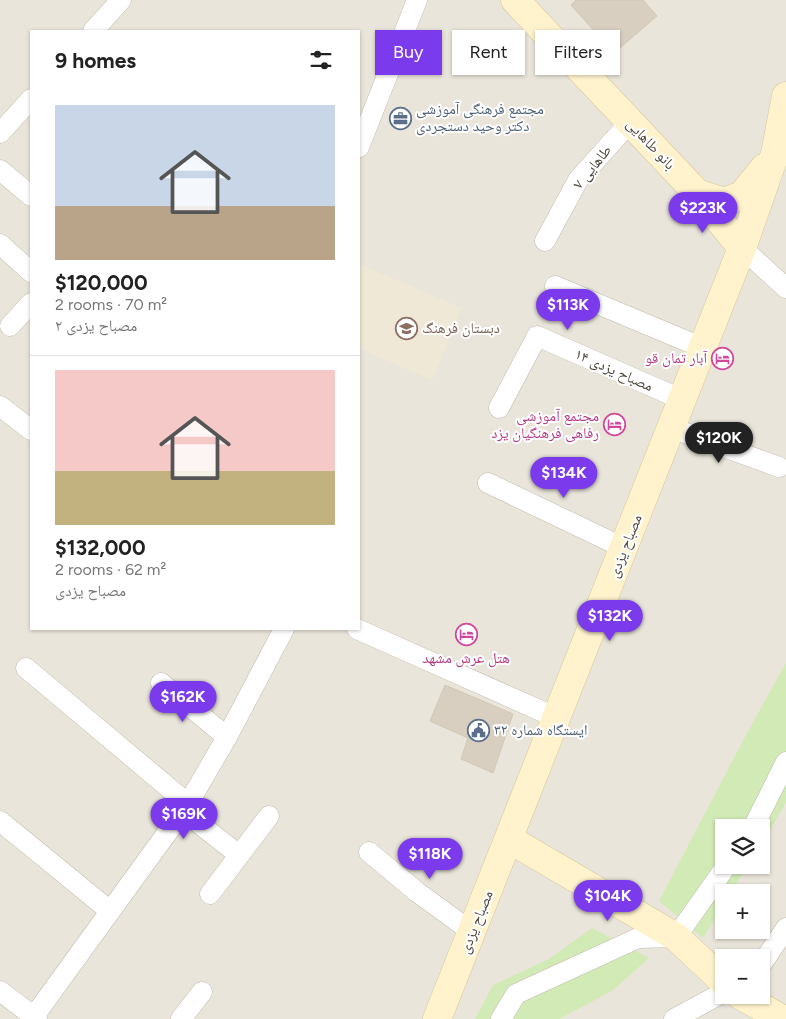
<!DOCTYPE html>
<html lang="en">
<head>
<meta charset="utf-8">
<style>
	:root { --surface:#fff; --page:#f2f2f2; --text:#222; --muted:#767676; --line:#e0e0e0; --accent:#7c3aed }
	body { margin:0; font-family:Figtree,"Noto Naskh Arabic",sans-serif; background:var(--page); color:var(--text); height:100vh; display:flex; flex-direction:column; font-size:19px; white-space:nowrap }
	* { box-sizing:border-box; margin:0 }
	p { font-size:16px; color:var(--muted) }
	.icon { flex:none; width:28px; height:28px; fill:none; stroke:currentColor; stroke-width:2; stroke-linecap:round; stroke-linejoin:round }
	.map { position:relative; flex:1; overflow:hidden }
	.drawer { position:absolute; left:30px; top:30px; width:330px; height:600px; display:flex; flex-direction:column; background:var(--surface); border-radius:0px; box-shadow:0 1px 4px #0004 }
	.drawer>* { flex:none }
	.top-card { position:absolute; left:375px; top:30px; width:335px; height:45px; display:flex; gap:10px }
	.buttons { position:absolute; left:715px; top:819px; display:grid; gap:10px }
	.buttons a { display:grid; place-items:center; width:55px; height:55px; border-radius:0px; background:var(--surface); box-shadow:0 1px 4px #0004; font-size:25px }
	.price { position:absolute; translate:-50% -42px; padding:0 11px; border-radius:18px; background:var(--accent); color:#fff; font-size:16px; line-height:32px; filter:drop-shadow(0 1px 2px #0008) }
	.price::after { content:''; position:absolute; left:50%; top:30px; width:15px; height:11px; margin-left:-8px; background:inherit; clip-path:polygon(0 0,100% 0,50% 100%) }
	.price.active { background:#222; color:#fff }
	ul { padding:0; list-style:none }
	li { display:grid; align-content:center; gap:10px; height:265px; padding:0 25px }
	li+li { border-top:1px solid var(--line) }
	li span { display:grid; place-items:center; height:155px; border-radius:0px; color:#555 }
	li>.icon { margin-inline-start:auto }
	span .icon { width:90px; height:90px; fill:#fffc; stroke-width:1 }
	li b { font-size:21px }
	h2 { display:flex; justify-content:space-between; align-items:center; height:60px; padding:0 25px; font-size:21px }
	.chip { padding:0 18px; border-radius:0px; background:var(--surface); box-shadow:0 1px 4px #0004; font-size:18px; line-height:45px }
	.chip.active { background:var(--accent); color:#fff }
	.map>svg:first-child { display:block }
	.residential { fill:#eae5da; fill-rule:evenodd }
	.education { fill:#efe8d6 }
	.green { fill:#d2eab5 }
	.building { fill:#d8cfc1; stroke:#d3c7b4 }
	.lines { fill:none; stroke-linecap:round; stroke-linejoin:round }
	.street-casing { stroke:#c2bbae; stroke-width:21 }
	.secondary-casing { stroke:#d6c79b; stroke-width:29 }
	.street { stroke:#fff; stroke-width:20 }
	.secondary { stroke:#fff3cd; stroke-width:28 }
	.labels { text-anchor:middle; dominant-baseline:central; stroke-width:4; stroke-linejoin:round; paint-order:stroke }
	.service-label { font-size:15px; fill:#4e5e75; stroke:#fff; text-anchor:start }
	.street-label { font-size:15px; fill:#4b4439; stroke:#fff }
	.education-label { font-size:15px; fill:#785e54; stroke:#fff; text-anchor:start }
	.hotel-label { font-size:15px; fill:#b23c85; stroke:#fff; text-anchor:end }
</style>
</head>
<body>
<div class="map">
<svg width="786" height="1019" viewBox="0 0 786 1019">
	<rect width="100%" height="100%" fill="#f6f3ec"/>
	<!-- residential -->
	<path class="residential" d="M0 0H786V1019H0ZM31 31H359V629H31ZM724 828H761V865H724ZM724 892H761V930H724ZM724 958H761V995H724Z"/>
	<!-- education -->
	<path class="education" d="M359 264 462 308 432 380 359 348Z"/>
	<!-- green -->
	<path class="green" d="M786 663V803L761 845V828H724V865H748L731 892H724V904L703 938 659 901 747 733Z
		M592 928 649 958 612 991 559 1019H475L493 985 549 959Z"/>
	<!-- building -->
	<path class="building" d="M576 0H643L657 16 614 53 571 5Z
		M445 685 513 714 493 773 461 759 468 738 430 721Z"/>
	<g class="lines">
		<defs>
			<path id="street" d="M93 31 121 0
				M0 133 31 99
				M359 147 417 0
				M0 170 31 196
				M545 241 578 180 630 122
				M0 244 31 272
				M742 248 786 288
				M555 286 703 348
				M10 326 31 303
				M0 406 31 430
				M499 408 537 336 683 400
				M672 428 779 467
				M488 483 624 548
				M357 629 557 718
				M26 668 188 804
				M161 683 227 737
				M183 811 239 855
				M0 821 110 911
				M753 828 786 762
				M369 852 417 892 472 932
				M210 894 269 816
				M761 965 786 928
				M0 991 37 1019
				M32 1019 188 804 227 737 284 629
				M181 1019 202 992
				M501 1019 516 994 638 938 676 937 727 865
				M674 1019 724 992"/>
			<path id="secondary" d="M515 0 697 193 742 248
				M697 193 724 202 742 195 764 168
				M509 839 676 937 724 982
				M740 995 782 1019
				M437 1019 742 248 775 154 786 96"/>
		</defs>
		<!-- street casing -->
		<use href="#street" class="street-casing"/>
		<!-- secondary casing -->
		<use href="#secondary" class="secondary-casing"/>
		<!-- street -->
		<use href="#street" class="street"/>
		<!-- secondary -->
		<use href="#secondary" class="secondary"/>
	</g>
	<!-- icons -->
	<defs>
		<symbol id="office-ring" viewBox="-11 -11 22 22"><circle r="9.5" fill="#fff" stroke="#5c6f8a" stroke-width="1.5"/><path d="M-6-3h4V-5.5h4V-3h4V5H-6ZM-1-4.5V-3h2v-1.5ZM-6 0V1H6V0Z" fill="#5c6f8a"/></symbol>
		<symbol id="school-ring" viewBox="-11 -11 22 22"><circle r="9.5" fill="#fff" stroke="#8d6e63" stroke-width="1.5"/><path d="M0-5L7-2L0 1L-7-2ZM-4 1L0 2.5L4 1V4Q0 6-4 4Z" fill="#8d6e63"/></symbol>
		<symbol id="hotel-ring" viewBox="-11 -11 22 22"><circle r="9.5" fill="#fff" stroke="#d1479c" stroke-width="1.5"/><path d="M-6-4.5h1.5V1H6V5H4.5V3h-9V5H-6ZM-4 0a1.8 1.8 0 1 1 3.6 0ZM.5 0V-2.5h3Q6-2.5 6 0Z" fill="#d1479c"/></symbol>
		<symbol id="civic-ring" viewBox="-11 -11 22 22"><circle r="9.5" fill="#fff" stroke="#5c6f8a" stroke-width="1.5"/><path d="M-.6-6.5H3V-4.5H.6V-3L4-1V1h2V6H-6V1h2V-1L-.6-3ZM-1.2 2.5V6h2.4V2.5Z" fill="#5c6f8a"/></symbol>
	</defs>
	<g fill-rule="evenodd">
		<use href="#office-ring" x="388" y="106" width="25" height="25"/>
		<use href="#school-ring" x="394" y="316" width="25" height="25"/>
		<use href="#hotel-ring" x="710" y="346" width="25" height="25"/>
		<use href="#hotel-ring" x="602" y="412" width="25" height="25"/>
		<use href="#hotel-ring" x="454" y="622" width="25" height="25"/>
		<use href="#civic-ring" x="466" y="718" width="25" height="25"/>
	</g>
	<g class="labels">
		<!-- service labels -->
		<g class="service-label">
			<text x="416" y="109">مجتمع فرهنگی آموزشی<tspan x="416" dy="17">دکتر وحید دستجردی</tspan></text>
			<text x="494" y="730">ایستگاه شماره ۳۲</text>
		</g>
		<!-- street labels -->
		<g class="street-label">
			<text transform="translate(651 144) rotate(47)">بانو طاهایی</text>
			<text transform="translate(592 167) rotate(-51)">طاهایی ۷</text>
			<text transform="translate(614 370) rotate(24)">مصباح یزدی ۱۴</text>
			<text transform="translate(625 546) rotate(-68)">مصباح یزدی</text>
			<text transform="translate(476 922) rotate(-68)">مصباح یزدی</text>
		</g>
		<!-- education labels -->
		<g class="education-label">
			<text x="422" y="328">دبستان فرهنگ</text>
		</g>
		<!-- hotel labels -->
		<g class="hotel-label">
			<text x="707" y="358">آبار تمان قو</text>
			<text x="599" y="416">مجتمع آموزشی<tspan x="599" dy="17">رفاهی فرهنگیان یزد</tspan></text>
			<text x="466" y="658" text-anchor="middle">هتل عرش مشهد</text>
		</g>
	</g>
</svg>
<div class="buttons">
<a><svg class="icon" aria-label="layers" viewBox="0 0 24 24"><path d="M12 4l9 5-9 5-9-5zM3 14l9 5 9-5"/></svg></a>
<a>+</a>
<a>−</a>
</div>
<b class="price" style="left:703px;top:234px">$223K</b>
<b class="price" style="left:568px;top:331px">$113K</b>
<b class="price active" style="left:719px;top:464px">$120K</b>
<b class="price" style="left:564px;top:499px">$134K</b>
<b class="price" style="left:610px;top:642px">$132K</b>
<b class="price" style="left:183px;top:723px">$162K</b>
<b class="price" style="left:184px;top:840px">$169K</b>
<b class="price" style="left:430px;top:880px">$118K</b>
<b class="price" style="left:608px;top:922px">$104K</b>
<div class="top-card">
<a class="chip active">Buy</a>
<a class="chip">Rent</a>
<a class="chip">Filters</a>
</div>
<section class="drawer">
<h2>9 homes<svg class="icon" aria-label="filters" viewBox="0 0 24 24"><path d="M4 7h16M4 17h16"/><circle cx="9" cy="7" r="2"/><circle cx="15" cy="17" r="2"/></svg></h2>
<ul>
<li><span style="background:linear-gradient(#c9d6e8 65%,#b9a48a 0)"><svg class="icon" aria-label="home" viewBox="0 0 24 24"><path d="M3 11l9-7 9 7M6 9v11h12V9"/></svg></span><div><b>$120,000</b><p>2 rooms · 70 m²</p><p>مصباح یزدی ۲</p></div></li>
<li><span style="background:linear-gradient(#f6c9c9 65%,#c2b280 0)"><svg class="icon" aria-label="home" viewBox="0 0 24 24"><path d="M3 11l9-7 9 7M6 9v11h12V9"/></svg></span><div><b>$132,000</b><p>2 rooms · 62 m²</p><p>مصباح یزدی</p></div></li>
</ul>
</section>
</div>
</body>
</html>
